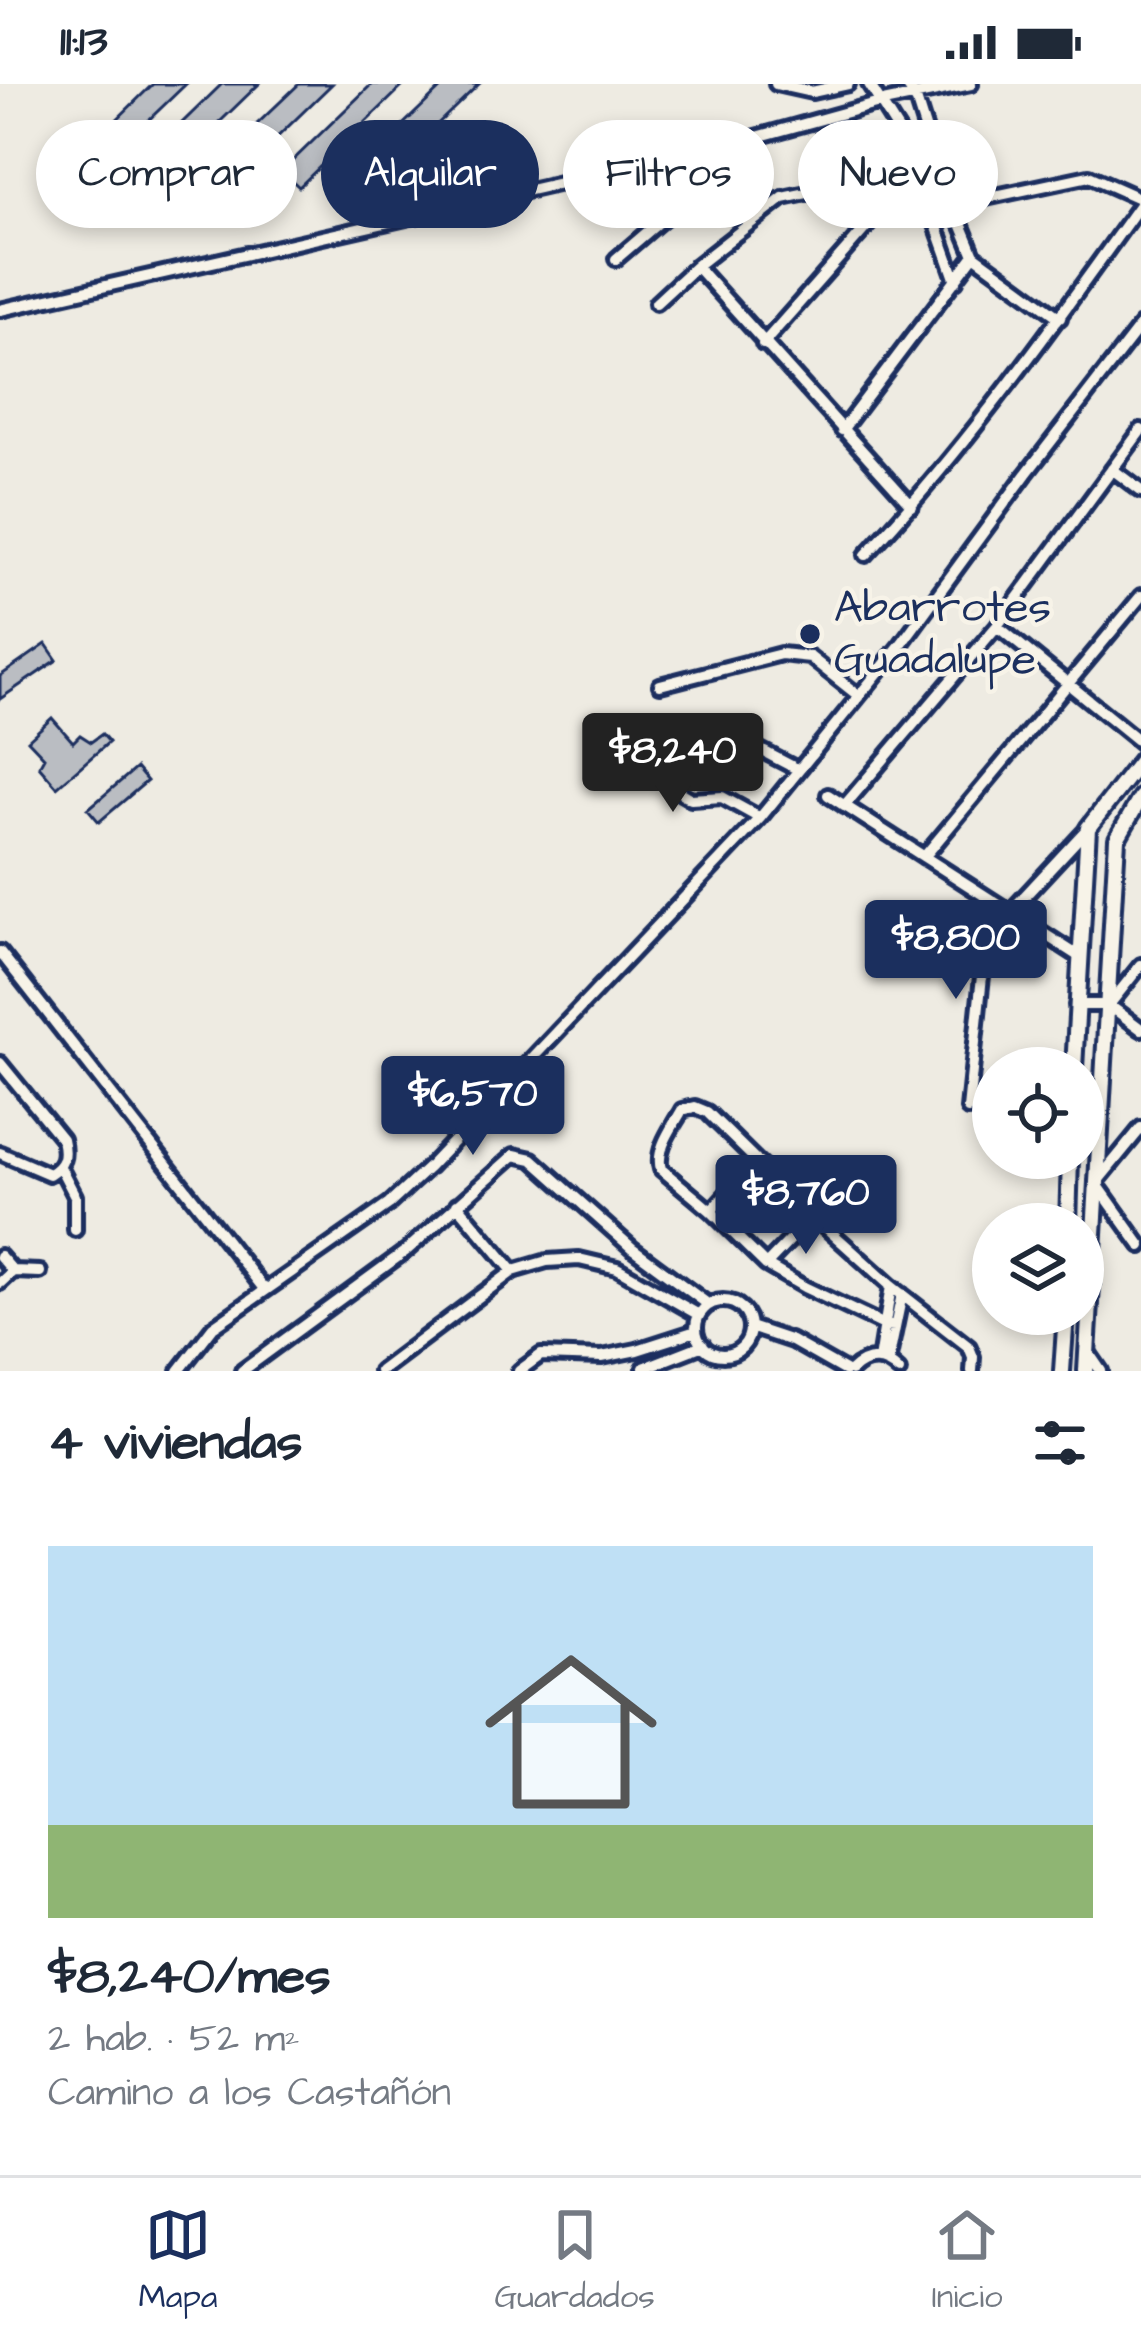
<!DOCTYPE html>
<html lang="es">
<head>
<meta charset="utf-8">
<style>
	:root { --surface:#fff; --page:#f2f2f3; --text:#1f2937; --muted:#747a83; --line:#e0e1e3; --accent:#1b2f5e }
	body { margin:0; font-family:"Architects Daughter",sans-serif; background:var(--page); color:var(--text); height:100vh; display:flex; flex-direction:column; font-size:45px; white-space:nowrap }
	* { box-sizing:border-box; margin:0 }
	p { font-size:39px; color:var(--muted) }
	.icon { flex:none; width:66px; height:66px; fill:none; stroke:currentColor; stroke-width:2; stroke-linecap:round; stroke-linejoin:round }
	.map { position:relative; height:1287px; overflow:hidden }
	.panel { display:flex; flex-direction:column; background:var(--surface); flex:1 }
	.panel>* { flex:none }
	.hud { position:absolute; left:36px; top:36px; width:1071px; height:108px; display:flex; gap:24px }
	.fabs { position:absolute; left:972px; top:963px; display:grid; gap:24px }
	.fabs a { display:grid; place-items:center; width:132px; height:132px; border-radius:50%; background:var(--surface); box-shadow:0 6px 18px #0003; font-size:60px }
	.price { position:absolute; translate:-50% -102px; padding:0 27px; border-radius:12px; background:var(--accent); color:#fff; font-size:39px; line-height:78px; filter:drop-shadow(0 3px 6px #0008) }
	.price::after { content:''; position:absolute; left:50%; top:72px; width:36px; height:27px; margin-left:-18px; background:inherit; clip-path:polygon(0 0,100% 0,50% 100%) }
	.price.active { background:#222; color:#fff }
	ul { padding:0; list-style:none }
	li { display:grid; align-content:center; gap:24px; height:636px; padding:0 48px }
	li+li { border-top:3px solid var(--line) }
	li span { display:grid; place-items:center; height:372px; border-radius:0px; color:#555 }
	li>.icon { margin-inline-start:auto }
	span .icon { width:216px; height:216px; fill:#fffc; stroke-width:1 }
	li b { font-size:51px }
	h2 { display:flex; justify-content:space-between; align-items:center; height:144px; padding:0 48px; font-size:51px }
	.pill { padding:0 42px; border-radius:54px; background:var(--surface); box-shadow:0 6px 18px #0003; font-size:42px; line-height:108px }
	.pill.active { background:var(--accent); color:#fff }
	.status { display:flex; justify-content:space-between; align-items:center; height:84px; padding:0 60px; background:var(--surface); direction:ltr }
	.status svg { height:33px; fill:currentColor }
	.tab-bar { display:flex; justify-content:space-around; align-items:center; height:168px; border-top:3px solid var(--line); background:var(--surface); font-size:33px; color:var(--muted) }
	.tab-bar a { display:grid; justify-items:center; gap:6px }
	.tab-bar .active { color:var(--accent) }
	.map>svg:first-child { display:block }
	.building { fill:#babdc2; stroke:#1b2f5e; stroke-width:3 }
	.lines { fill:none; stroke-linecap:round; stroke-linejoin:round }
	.minor-casing { stroke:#1b2f5e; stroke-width:20 }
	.tertiary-casing { stroke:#1b2f5e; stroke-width:22 }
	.minor { stroke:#f7f3e8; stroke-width:10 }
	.tertiary { stroke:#f7f3e8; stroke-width:14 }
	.poi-dot { fill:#1b2f5e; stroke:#f7f3e8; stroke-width:4.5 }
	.labels { text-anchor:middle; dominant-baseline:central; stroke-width:9; stroke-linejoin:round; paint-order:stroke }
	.poi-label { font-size:45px; fill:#1b2f5e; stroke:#f7f3e8; text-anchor:start }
</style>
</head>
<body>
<div class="status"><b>11:13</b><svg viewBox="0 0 49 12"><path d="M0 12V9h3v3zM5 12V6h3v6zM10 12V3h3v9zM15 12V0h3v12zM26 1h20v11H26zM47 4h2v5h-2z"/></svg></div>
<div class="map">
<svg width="1141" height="1287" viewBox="0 0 1141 1287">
	<rect width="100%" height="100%" fill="#eeebe2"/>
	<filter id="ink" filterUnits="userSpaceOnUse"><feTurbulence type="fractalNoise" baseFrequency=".00833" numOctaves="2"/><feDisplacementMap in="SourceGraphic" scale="24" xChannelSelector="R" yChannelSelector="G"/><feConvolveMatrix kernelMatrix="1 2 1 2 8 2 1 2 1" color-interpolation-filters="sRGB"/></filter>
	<g filter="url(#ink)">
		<!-- building -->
		<path class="building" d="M153 0H186L59 122 45 106Z
			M222 0H259L132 123 114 105Z
			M299 0H332L226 103 209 86Z
			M372 0H405L299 103 282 87Z
			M445 0H479L367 108 350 92Z
			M46 560 57 576 0 615V592Z
			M52 634 73 658 80 651 91 658 102 650 109 658 57 703 39 682 44 673 28 656Z
			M136 684 147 697 99 738 88 725Z"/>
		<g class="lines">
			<defs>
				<path id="minor" d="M776 0 812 8 848 0
					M869 0 908 62 956 197
					M906 0 915 12 937 82 974 171 1060 234
					M953 121 1089 92 1141 115
					M616 175 721 85 725 75 724 62
					M696 182 912 422
					M656 219 696 182 783 114 917 86
					M0 226 724 62 883 18 971 0
					M763 260 892 114 908 88
					M842 346 974 171
					M1112 385 1141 407
					M866 471C967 362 1055 240 1141 119
					M997 542 1141 659
					M660 601 781 570 810 573 859 612
					M635 657 676 706 691 715 722 713 760 734
					M751 661 799 686
					M828 711 1080 873
					M844 722 997 542 1141 346
					M924 773 1141 512
					M1010 828 1088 744
					M0 868 264 1205
					M1076 921H1109L1141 881
					M1109 921 1141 945
					M0 979 62 1055C66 1072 64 1081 49 1090L0 1069
					M968 1025 990 816
					M1141 1044 1096 1099 1141 1162
					M60 1083 75 1112V1146
					M457 1120 513 1187
					M711 1127 756 1078
					M0 1172 13 1187 0 1199
					M766 1181 813 1132
					M13 1187 40 1188
					M696 1244a27 27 0 1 1 54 0a27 27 0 1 1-54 0Z
					M895 1242 884 1241 804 1203 766 1181 711 1127 661 1085C655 1065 673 1043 682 1026L695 1023 707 1028 813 1132 891 1202 969 1263 973 1273 972 1287
					M750 1243 792 1257 845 1287
					M1088 1268 1101 1287
					M879 1276 891 1202
					M888 1278 902 1210
					M644 1284 703 1261
					M179 1287 213 1243 389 1120 429 1083 760 734 902 559 1026 390 1141 241
					M242 1287 407 1166 514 1071 532 1075 632 1164 709 1221
					M380 1287 513 1187 547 1177 579 1175 617 1184 699 1231
					M519 1287 541 1271 602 1273 637 1266 696 1247
					M851 1287C866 1272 884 1272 899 1287"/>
				<path id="tertiary" d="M1074 984 1088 744 1141 676
					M1068 1140 1070 1074
					M1062 1287 1066 1230
					M1086 1287 1117 755 1141 713"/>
			</defs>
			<!-- minor casing -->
			<use href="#minor" class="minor-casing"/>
			<!-- tertiary casing -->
			<use href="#tertiary" class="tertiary-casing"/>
			<!-- minor -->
			<use href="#minor" class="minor"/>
			<!-- tertiary -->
			<use href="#tertiary" class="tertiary"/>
		</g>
	</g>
	<!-- markers -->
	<circle class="poi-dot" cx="810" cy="550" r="12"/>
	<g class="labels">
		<!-- poi labels -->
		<g class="poi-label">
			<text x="834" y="524">Abarrotes<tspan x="834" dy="52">Guadalupe</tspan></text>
		</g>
	</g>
</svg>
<div class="fabs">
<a><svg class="icon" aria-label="locate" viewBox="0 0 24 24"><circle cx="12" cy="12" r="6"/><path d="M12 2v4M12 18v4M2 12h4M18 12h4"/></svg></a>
<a><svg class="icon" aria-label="layers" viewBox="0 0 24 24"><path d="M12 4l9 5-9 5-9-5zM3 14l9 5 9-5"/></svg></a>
</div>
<b class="price active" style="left:673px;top:731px">$8,240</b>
<b class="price" style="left:956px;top:918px">$8,800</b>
<b class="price" style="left:473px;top:1074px">$6,570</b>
<b class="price" style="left:806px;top:1173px">$8,760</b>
<div class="hud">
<a class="pill">Comprar</a>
<a class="pill active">Alquilar</a>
<a class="pill">Filtros</a>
<a class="pill">Nuevo</a>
</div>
</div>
<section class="panel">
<h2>4 viviendas<svg class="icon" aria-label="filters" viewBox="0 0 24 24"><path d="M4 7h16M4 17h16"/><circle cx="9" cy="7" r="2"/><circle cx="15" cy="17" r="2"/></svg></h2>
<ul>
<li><span style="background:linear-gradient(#bfe0f5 75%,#8fb573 0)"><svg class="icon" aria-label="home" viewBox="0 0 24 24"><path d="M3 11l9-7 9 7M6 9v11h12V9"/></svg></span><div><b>$8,240/mes</b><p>2 hab. · 52 m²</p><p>Camino a los Castañón</p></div></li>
</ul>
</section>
<nav class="tab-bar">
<a class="active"><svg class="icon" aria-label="map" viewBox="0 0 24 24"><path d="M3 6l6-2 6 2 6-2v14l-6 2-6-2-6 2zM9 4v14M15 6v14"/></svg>Mapa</a>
<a><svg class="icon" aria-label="saved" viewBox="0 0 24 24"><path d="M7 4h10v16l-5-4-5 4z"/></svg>Guardados</a>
<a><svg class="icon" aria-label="home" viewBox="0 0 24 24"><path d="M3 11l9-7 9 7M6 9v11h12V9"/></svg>Inicio</a>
</nav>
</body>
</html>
